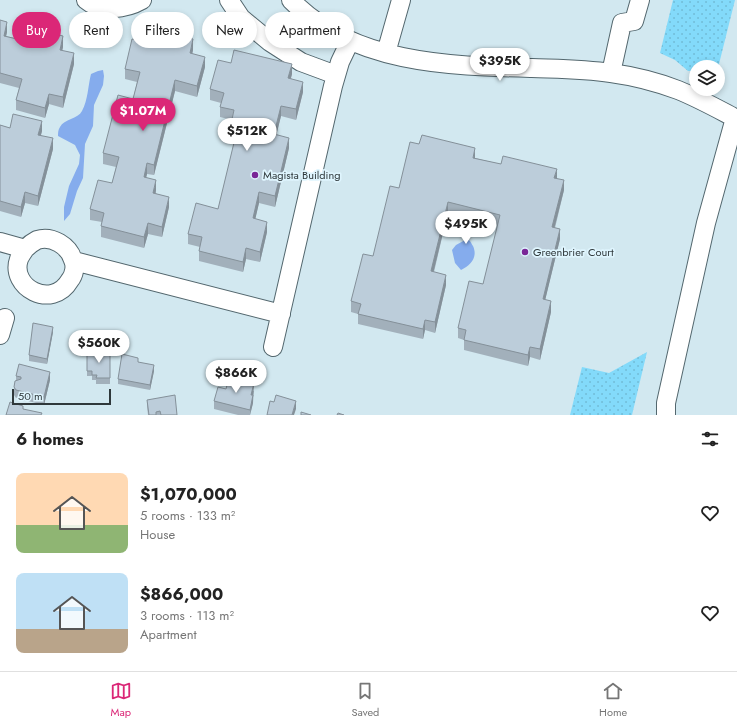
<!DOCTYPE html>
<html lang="en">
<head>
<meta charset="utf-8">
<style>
	:root { --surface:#fff; --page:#f6f6f6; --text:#222; --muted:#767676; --line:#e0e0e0; --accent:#db2777 }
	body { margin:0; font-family:Jost,sans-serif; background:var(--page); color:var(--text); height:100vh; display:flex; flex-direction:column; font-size:15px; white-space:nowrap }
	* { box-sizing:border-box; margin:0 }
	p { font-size:13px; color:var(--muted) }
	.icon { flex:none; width:22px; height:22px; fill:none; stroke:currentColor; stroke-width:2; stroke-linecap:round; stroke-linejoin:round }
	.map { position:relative; height:415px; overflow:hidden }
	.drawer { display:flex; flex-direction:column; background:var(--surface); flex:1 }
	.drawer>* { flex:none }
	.banner { position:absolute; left:12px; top:12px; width:400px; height:36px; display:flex; gap:8px }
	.tools { position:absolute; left:689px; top:60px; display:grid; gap:8px }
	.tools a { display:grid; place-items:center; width:36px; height:36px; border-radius:50%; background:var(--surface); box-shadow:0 2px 6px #0003; font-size:20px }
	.scale { position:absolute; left:12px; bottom:10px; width:99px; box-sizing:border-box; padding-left:4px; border:2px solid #2f383b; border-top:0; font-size:11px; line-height:14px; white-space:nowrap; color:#2f383b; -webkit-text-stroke:3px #dff5fe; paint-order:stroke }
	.price { position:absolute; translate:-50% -34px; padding:0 9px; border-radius:14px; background:#fff; color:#222; font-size:13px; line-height:26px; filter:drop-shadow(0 1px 2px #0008) }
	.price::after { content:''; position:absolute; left:50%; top:24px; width:12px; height:9px; margin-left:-6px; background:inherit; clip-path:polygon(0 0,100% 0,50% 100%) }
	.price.active { background:var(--accent); color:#fff }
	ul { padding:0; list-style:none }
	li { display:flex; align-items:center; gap:12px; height:100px; padding:0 16px }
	li span { display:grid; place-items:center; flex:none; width:112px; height:80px; border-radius:8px; color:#555 }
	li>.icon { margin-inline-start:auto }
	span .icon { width:48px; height:48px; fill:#fffc; stroke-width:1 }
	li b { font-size:17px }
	h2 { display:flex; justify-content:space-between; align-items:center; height:48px; padding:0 16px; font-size:17px }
	.pill { padding:0 14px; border-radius:18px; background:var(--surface); box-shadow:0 2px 6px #0003; font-size:14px; line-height:36px }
	.pill.active { background:var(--accent); color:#fff }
	.dock { display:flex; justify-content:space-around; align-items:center; height:56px; border-top:1px solid var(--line); background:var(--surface); font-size:11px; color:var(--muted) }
	.dock a { display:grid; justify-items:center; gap:2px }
	.dock .active { color:var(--accent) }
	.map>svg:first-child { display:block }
	.grass { fill:url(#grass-dots) }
	.water { fill:#85aced }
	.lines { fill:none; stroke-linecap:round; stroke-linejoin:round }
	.minor-casing { stroke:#53676e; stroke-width:20 }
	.minor { stroke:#fff; stroke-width:18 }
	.wall { fill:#a2b0bb }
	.shaded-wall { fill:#849099 }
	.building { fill:#bccdda; stroke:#849099 }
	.poi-dot { fill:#7a2797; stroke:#dff5fe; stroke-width:1.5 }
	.labels { text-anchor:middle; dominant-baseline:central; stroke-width:3.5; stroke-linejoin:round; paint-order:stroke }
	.poi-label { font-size:11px; fill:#2f383b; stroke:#dff5fe; text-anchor:start }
</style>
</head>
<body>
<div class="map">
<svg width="737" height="415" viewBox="0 0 737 415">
	<defs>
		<pattern id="grass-dots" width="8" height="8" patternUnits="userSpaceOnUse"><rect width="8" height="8" fill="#83dafa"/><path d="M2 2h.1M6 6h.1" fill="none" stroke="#71bcd7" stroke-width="1.8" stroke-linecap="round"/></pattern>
	</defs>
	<rect width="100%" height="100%" fill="#d2e8f0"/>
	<!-- grass -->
	<path class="grass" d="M673 0H735L718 68 696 67V71H688L675 60 660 53Z
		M647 352 632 415H570L582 367 609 373Z"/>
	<!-- water -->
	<path class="water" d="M103 70 104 76 103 85 94 105 93 126 85 144 83 178 77 191 70 214 64 221V207L69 186 79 164 80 155 75 145 58 136C58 133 58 130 60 127 64 119 78 119 82 111 88 100 88 86 91 74L98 71Z
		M467 239C471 241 471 243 473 246 478 257 471 265 461 270L455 263 452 250 456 245Z"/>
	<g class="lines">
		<defs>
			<path id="minor" d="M86 0C101 13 126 9 142 0
				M229 0 241 18 270 42 301 62 336 75
				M291 0C352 64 450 66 532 68 558 69 584 69 611 73 633 76 657 82 678 90 698 98 716 108 735 118L737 121
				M386 53 401 0
				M611 73 622 23 634 21 640 0
				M0 242 25 249C28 246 33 242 37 240 52 235 69 246 73 260 76 266 74 275 70 280 52 311 9 287 19 259 20 256 23 252 25 249
				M74 261 281 314
				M0 335 5 318
				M273 347 333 86 340 62 350 41
				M666 415V403L706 223 735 118"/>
		</defs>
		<!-- minor casing -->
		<use href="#minor" class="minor-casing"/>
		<!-- minor -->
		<use href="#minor" class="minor"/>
	</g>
	<!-- wall -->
	<path class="wall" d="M0 20 7 32 6 36 30 42 63 47 62 51 74 64 63 108 49 104 45 118 16 110V100L19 88 0 83Z
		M147 42 193 50 192 54 205 67 197 97 175 91 154 175 147 174 146 177 156 190V193L169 207 162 237 148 234 144 248 101 237V226L102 222 90 220V209L112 183 116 167 103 164V153L133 99 137 82 125 79V69Z
		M231 63 292 74 291 78 303 92 296 120 281 116 276 135 289 148 275 207 259 203 255 219 267 232 260 262 246 259 243 272 199 261V251L200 247 188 244V234L218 209 236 136 231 134V124L232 120 220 117V107L221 103 210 100V89Z
		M0 125 10 128 42 131 41 135 53 149 38 206 25 203 21 217 0 211Z
		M475 158 557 178 564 190 555 228 560 239 545 300 551 312 540 360 530 357 528 366 464 350V340L458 338V328L483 284 498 225 448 212 434 272 446 285 435 333 425 330 423 339 358 324V314L351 312V301L373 256 399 188Z
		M53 332 47 364 29 361V355Z
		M87 351 110 352V384H96V380H92V376H87Z
		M138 363 154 371 150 390 118 384V379Z
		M16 376 50 380 44 405 16 398 14 395V387L16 381Z
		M226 389 254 391 253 396V403L250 415H238L214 409V401Z
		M147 400 177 415H148L147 406Z"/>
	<!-- shaded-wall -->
	<path class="shaded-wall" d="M7 22V32L4 46V36Z
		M63 36V47L60 60V50Z
		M193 39V50L190 64V53Z
		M74 53V64L63 108V97Z
		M205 57V67L197 97V86Z
		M292 64V74L288 88V78Z
		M175 80V91L154 175V165Z
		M303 82V92L296 120V109Z
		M49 94V104L45 118V108Z
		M281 106V116L274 145V134Z
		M42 121V131L38 145V135Z
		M53 138V149L38 206V196Z
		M289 138V148L275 207V196Z
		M475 148V158H473Z
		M147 163V174L144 187V177Z
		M557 169V179L554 178Z
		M156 180V190L153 203V193Z
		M564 180V190L552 237V227Z
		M25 192V203L21 217V207Z
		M259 192V203L253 229V218Z
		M169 197V207L162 237V227Z
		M448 202V212L431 282V271Z
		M267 222V232L260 262V252Z
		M148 223V234L144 248V237Z
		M560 229V239L543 309V299Z
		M246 248V259L243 272V262Z
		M446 275V285L435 333V322Z
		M551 301V312L540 360V349Z
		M425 320V330L423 339V329Z
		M53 327V332L47 364V359Z
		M530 347V357L528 366V355Z
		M154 365V371L150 390V385Z
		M50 372V380L44 405V397Z
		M254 383 253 403 250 415 251 395Z
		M296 401V409L294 415H292Z"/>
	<!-- building -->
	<path class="building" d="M0 20 7 22 4 36 30 42 33 29 63 36 60 50 74 53 63 97 49 94 45 108 16 100 22 79 0 73Z
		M150 29 193 39 190 53 205 57 197 86 175 80 154 165 147 163 144 177 156 180 153 193 169 197 162 227 148 223 144 237 101 226 104 213 90 209 98 180 112 183 119 157 103 153 118 95 133 99 140 72 125 69 132 39 147 42Z
		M234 50 292 64 288 78 303 82 296 109 281 106 274 134 289 138 275 196 259 192 253 218 267 222 260 252 246 248 243 262 199 251 202 237 188 234 196 203 218 209 238 126 231 124 234 110 220 107 224 93 210 89 218 60 231 63Z
		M13 114 42 121 38 135 53 138 38 196 25 192 21 207 0 201V125L10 128Z
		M422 135 475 148 473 158 501 164 503 156 557 169 554 178 564 180 552 227 560 229 543 299 551 301 540 349 530 347 528 355 464 340 466 330 458 328 469 281 483 284 500 215 448 202 431 271 446 275 435 322 425 320 423 329 358 314 361 304 351 301 363 254 373 256 390 186 399 188 410 142 419 144Z
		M33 323 53 327 47 359 29 355Z
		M87 351 110 352V378H96L97 375H92V371H87Z
		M122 354 138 358V362L154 365 150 385 118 379Z
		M19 364 50 372 44 397 16 390 14 387 15 381 21 379V377L16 376Z
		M229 377 254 383 251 395H253L250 410 214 401 218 387 226 389Z
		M175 395 177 415H161L160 411 156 412V415H149L147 400Z
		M276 395 296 401 292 415H267L270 401 274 402Z
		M10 402 23 406V409L42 413 41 415H6Z
		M301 412 311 415H301Z
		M338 413 344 415H337Z"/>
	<!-- markers -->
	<g class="poi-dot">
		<circle cx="255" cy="175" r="4"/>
		<circle cx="525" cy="252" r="4"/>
	</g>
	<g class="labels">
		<!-- poi labels -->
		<g class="poi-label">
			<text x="263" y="175">Magista Building</text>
			<text x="533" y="252">Greenbrier Court</text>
		</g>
	</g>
</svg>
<div class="tools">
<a><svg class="icon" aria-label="layers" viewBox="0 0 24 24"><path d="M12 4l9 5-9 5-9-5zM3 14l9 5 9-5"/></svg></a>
</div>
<div class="scale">50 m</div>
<b class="price" style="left:500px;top:82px">$395K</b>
<b class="price active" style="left:143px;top:132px">$1.07M</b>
<b class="price" style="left:247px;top:152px">$512K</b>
<b class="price" style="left:466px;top:245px">$495K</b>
<b class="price" style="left:99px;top:364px">$560K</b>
<b class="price" style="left:236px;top:394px">$866K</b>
<div class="banner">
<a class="pill active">Buy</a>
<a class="pill">Rent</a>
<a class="pill">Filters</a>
<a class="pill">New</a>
<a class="pill">Apartment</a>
</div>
</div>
<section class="drawer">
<h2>6 homes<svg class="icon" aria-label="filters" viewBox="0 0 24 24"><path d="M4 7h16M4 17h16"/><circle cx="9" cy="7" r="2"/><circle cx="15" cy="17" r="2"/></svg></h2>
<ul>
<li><span style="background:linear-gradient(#ffd9b3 65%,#8fb573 0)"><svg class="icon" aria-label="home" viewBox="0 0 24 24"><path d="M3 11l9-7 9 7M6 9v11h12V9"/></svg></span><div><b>$1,070,000</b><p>5 rooms · 133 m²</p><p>House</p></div><svg class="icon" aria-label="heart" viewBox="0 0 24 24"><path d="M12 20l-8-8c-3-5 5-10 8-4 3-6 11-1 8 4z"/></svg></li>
<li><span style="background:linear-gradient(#bfe0f5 70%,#b9a48a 0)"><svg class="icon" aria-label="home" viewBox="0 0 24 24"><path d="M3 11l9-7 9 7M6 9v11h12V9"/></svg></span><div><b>$866,000</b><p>3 rooms · 113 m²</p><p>Apartment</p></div><svg class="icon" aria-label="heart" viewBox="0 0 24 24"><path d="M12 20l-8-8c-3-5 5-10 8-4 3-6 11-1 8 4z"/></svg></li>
</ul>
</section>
<nav class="dock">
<a class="active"><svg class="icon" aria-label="map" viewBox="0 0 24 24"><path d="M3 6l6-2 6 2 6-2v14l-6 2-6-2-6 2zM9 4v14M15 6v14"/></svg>Map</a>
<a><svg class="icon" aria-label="saved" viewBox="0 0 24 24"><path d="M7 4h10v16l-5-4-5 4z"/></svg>Saved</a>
<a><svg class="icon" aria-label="home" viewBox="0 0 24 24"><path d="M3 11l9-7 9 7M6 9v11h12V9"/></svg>Home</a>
</nav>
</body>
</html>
